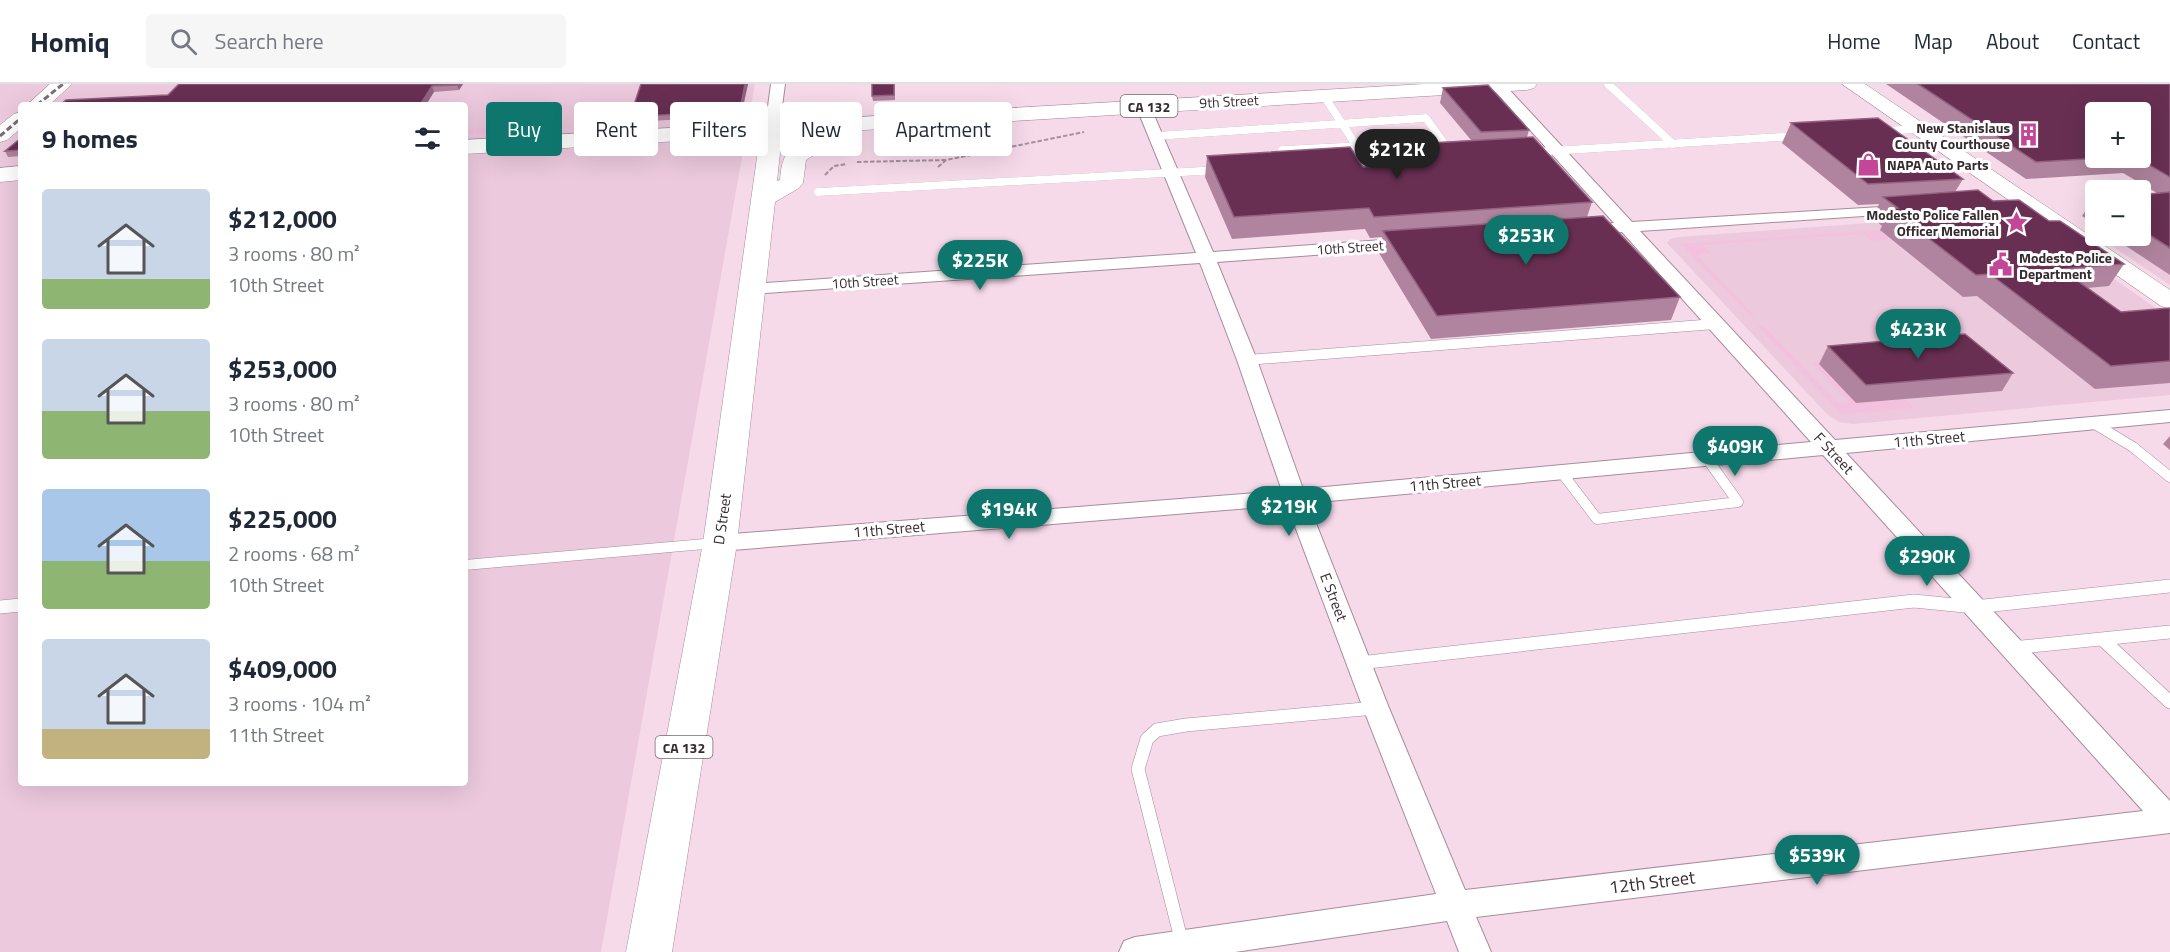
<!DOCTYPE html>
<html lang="en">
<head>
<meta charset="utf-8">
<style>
	:root { --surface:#fff; --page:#f6f6f7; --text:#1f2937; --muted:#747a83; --line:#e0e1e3; --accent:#0f766e }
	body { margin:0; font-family:"Titillium Web",sans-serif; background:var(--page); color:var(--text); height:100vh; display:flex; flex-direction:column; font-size:22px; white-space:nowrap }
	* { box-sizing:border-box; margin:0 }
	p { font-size:20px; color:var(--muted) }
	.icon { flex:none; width:33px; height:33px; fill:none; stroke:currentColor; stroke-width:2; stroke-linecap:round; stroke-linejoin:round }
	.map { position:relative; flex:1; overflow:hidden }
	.drawer { position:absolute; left:18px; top:18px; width:450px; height:684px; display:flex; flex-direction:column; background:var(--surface); border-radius:6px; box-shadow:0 6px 24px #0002 }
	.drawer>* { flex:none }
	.hud { position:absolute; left:486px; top:18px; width:570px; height:54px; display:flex; gap:12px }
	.tools { position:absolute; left:2085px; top:18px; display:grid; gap:12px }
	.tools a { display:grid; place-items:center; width:66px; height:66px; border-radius:6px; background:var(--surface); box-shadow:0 6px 24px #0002; font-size:30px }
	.price { position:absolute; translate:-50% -51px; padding:0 14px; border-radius:21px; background:var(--accent); color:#fff; font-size:20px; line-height:39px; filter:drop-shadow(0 2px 3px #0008) }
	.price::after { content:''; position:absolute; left:50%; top:36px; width:18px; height:14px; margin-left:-9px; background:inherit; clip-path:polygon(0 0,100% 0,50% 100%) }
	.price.on { background:#222; color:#fff }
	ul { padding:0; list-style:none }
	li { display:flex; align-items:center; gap:18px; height:150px; padding:0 24px }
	li span { display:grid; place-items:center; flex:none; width:168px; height:120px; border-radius:6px; color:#555 }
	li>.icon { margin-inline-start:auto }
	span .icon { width:72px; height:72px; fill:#fffc; stroke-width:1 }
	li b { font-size:26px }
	h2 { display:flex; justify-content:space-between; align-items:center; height:72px; padding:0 24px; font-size:26px }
	.tag { padding:0 21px; border-radius:6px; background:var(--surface); box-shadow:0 6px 24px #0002; font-size:21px; line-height:54px }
	.tag.on { background:var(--accent); color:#fff }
	header { display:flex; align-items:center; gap:36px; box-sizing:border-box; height:84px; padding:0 30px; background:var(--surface); border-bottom:2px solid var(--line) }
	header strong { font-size:28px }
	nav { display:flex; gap:33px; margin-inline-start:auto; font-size:21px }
	.search { width:420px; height:54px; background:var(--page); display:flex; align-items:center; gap:15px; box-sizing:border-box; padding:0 21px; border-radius:6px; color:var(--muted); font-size:22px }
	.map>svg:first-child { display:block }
	.built { fill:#ecc9dd; fill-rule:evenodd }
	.green { fill:#f3c1dd }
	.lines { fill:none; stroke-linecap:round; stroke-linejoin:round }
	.lane-far2-casing { stroke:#a78c9b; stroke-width:8 }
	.lane-far1-casing { stroke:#a78c9b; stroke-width:11 }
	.lane-casing { stroke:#a78c9b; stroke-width:14 }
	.street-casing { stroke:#a78c9b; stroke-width:2 }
	.secondary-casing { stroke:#a78c9b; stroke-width:1 }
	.primary-casing { stroke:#a78c9b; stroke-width:1 }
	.path { stroke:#a6919d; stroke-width:2; stroke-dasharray:4.5 2; stroke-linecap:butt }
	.lane-far2 { stroke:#fff; stroke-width:8 }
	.lane-far1 { stroke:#fff; stroke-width:10 }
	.lane { stroke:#fff; stroke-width:13 }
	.street { fill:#fff; fill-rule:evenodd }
	.secondary { fill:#fff; fill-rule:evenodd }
	.primary { fill:#fff; fill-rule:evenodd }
	.rail { stroke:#7d6c76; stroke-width:3; stroke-dasharray:6 3; stroke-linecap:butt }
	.wall { fill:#b0849e; fill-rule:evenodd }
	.shaded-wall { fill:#936280 }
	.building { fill:#682f52; stroke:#936280; stroke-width:1.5 }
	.labels { text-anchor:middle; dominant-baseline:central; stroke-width:6; stroke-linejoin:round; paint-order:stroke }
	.far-street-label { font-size:14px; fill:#362b31; stroke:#fff }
	.shield { fill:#fff; stroke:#726b6f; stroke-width:1.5 }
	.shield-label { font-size:14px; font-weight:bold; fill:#362b31 }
	.far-poi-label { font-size:14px; font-weight:bold; fill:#362b31; stroke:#fff; text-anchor:end }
	.street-label { font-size:15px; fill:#362b31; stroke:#fff }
	.near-street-label { font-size:18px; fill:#362b31; stroke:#fff }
</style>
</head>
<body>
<header>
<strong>Homiq</strong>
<div class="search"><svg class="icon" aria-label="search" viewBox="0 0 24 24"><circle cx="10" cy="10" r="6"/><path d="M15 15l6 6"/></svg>Search here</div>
<nav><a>Home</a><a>Map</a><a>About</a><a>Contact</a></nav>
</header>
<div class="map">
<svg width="2170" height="868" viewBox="0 0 2170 868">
	<rect width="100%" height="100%" fill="#f7daea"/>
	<!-- built -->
	<path class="built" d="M0 0H755L601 868H0ZM21 21H465V699H21Z
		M2170 120V201L2097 152H2140Z
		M2003 129 2030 136 2170 234V311L1853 340 1839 338 1827 330 1667 159 1670 155 1679 153Z"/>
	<!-- green -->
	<path class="green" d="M581 15H585L579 29 610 27 605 40 631 38V40L595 43 580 40 573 31Z
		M538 19C518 52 500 49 465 50V45C488 44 517 44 528 20Z
		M1880 146 1889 153 1888 156 1872 157 1864 150 1703 161 1711 169 1697 172 1755 232H1751L1681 160Z
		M1757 242H1764L1838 320 1850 319 1812 279 1817 278 1856 319 1905 315 1914 324 1842 330Z"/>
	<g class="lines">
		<defs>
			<path id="lane-far2" d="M1608 0 1673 60
				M1324 12 1367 78
				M1881 47 1919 45
				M1156 52 1426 34 1443 58 1282 66 1289 78
				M1534 68 1797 52
				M1345 79 1408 75
				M818 108 1219 86"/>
			<path id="lane-far1" d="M1247 276 1715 240
				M2095 340 2133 363 2170 393
				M1562 389 1597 435 1738 418 1708 376
				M465 481 716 459"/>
			<path id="lane" d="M0 523 21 521
				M2102 555 2170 618
				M2012 564 2170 548
				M1359 579 1914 517 1975 523 2170 502
				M1182 859 1138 685 1147 655 1157 646 1186 641 1375 624"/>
			<path id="street" d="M771 0H785L779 45 772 49 765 45Z
				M1493 0H1504L1632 138 1914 121 1916 124 1914 127 1908 129 1640 147 1835 356 2170 326V338L1846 369 2170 717V749L1476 833 1491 868H1459L1447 837 1235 868H1119L1124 857 1135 853 1436 810 1363 624 1287 421 720 467 712 465 708 459 712 453 720 451 1282 407 1237 276 1200 179 751 210 745 209 742 205 745 201 751 200 1196 169 1136 22 1143 18 1150 22 1213 168 1411 154 1417 155 1419 159 1417 163 1411 164 1217 178 1257 276 1303 405 1811 358 1622 148 1579 150 1577 146 1579 142 1614 139 1493 5ZM1823 371 2143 727 1465 806 1389 624 1308 419Z"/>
			<path id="secondary" d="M50 0H72L49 21H27Z
				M1842 0H1865L2170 206V225L2161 222Z
				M21 28V44L7 56 0 58V41L14 30Z"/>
			<path id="primary" d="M1424 0H1537L1534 4 1527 6 782 51 777 97 780 96C781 84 782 73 791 65 805 51 839 49 857 53L860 58 857 63 820 67 806 76 803 99 799 104 775 118 737 459 672 868H626L703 459 760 52 465 70V56Z
				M21 82V96L0 98V84Z"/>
		</defs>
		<!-- lane-far2 casing -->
		<use href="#lane-far2" class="lane-far2-casing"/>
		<!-- lane-far1 casing -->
		<use href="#lane-far1" class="lane-far1-casing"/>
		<!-- lane casing -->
		<use href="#lane" class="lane-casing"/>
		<!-- street casing -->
		<use href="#street" class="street-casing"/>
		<!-- secondary casing -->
		<use href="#secondary" class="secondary-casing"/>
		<!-- primary casing -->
		<use href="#primary" class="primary-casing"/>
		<!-- path -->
		<path class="path" d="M857 78 945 76
			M938 83 946 76 1084 48
			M825 91 834 82 847 80"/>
		<!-- lane-far2 -->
		<use href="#lane-far2" class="lane-far2"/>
		<!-- lane-far1 -->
		<use href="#lane-far1" class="lane-far1"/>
		<!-- lane -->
		<use href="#lane" class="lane"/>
		<!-- street -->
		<use href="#street" class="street"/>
		<!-- secondary -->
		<use href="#secondary" class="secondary"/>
		<!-- primary -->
		<use href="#primary" class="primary"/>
		<!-- rail -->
		<path class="rail" d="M37 21 63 0
			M0 52 21 34"/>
	</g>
	<!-- wall -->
	<path class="wall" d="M179 0H463L459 6 434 8 168 11Z
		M641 0H748L741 32 631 38 630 33Z
		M895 0V16L873 17 872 12Z
		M1886 0H2170V191L2111 152H2140V111L2157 109 2123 89 2026 95ZM2096 28 2140 74H2096Z
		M1443 4 1529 46 1527 53 1592 118 1587 133 1680 213 1671 236 1431 255 1379 169 1382 153 1370 154 1365 145 1232 155 1205 93 1207 72 1363 83 1393 81 1397 61 1471 56 1440 19Z
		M1791 39 1963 95 1955 108 1993 117 2049 137 2124 180 2109 202 2087 204 2121 228 2170 224V299L2095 305 1977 212 1963 213 1880 146 1882 142 1873 134 1879 120 1858 121 1782 59Z
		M21 54V72L8 73 5 67Z
		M2094 114H2096V141L2082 132Z
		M1828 262 2013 289 2002 307 1856 319 1819 280Z
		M2170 352V366L2163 360Z"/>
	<!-- shaded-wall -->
	<path class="shaded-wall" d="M458 0H463L459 6 457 1Z
		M745 0H748L741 32 740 26Z
		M432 2 434 8 426 21H420Z"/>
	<!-- building -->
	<path class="building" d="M179 0H458L457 1 432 2 420 21H60L66 16 168 11Z
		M641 0H745L740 26 630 33Z
		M872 0H894V11L872 12Z
		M1918 0H2170V93L2137 74H2140V28H2096V74H2103L2036 78Z
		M1488 1 1529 46 1481 48 1443 4Z
		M1878 34 1963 95 1868 100 1791 39Z
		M1533 53 1592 118 1374 133 1369 124 1234 133 1207 72 1350 63 1363 83 1408 80 1397 61Z
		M21 54V66L5 67Z
		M1978 106 1993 117 2019 116 2049 137H2060L2124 180 2061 185 2121 228 2170 224V277L2111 282 1990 190 1976 191 1891 125 1898 124 1883 113Z
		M2170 108V164L2140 145V111Z
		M1603 132 1680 213 1437 232 1383 147Z
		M1965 250 2013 289 1866 301 1828 262Z"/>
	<!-- icons -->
	<defs>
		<symbol id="building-bare" viewBox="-9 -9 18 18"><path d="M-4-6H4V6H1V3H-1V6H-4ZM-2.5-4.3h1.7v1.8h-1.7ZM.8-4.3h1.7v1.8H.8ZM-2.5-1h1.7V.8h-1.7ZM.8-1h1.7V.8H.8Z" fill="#c44797" stroke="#fff" stroke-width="2.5" paint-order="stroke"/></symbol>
		<symbol id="shop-bare" viewBox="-9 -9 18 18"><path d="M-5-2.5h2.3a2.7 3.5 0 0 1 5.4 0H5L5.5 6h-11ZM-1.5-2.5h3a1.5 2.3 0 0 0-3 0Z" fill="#c44797" stroke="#fff" stroke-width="2.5" paint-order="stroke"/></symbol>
		<symbol id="sight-bare" viewBox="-9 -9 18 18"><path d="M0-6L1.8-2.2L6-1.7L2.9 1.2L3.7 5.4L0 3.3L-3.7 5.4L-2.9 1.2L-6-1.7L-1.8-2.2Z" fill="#c44797" stroke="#fff" stroke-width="2.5" paint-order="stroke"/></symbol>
		<symbol id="civic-bare" viewBox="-9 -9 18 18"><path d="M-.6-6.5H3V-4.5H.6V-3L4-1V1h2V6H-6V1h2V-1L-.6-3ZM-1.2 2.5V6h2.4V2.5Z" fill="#c44797" stroke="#fff" stroke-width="2.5" paint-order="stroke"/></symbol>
	</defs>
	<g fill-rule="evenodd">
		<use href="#building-bare" x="2012" y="34" width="33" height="33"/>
		<use href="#shop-bare" x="1852" y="64" width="33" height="33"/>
		<use href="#sight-bare" x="2000" y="122" width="33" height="33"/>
		<use href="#civic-bare" x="1984" y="164" width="33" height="33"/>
	</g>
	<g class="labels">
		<!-- far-street labels -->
		<g class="far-street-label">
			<text transform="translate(1229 17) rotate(-3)">9th Street</text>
			<text transform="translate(1350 163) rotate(-4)">10th Street</text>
			<text transform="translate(865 197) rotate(-4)">10th Street</text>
		</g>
		<!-- shield labels -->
		<g class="shield">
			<rect x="1120.5" y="11" width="57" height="22" rx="4.5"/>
			<rect x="655.5" y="652" width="57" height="22" rx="4.5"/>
		</g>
		<g class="shield-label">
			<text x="1149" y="22">CA 132</text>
			<text x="684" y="663">CA 132</text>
		</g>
		<!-- far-poi labels -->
		<g class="far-poi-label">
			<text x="2010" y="43">New Stanislaus<tspan x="2010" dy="16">County Courthouse</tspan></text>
			<text x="1887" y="80" text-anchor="start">NAPA Auto Parts</text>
			<text x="1999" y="130">Modesto Police Fallen<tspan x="1999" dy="16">Officer Memorial</tspan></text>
			<text x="2019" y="173" text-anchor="start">Modesto Police<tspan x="2019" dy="16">Department</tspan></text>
		</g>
		<!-- street labels -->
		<g class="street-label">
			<text transform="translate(1929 355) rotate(-5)">11th Street</text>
			<text transform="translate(1834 369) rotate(47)">F Street</text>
			<text transform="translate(1445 399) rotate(-5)">11th Street</text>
			<text transform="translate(722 435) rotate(-82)">D Street</text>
			<text transform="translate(889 445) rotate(-5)">11th Street</text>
			<text transform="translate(1334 513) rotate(69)">E Street</text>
		</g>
		<!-- near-street labels -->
		<g class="near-street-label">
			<text transform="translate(1652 798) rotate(-7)">12th Street</text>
		</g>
	</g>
</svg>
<div class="tools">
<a>+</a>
<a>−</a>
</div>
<b class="price on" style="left:1397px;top:96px">$212K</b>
<b class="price" style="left:1526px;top:182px">$253K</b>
<b class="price" style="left:980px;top:207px">$225K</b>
<b class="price" style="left:1918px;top:276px">$423K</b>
<b class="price" style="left:1735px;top:393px">$409K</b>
<b class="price" style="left:1289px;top:453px">$219K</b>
<b class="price" style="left:1009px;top:456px">$194K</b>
<b class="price" style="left:1927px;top:503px">$290K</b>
<b class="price" style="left:1817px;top:802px">$539K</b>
<div class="hud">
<a class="tag on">Buy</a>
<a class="tag">Rent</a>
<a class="tag">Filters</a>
<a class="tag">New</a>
<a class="tag">Apartment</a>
</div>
<section class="drawer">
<h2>9 homes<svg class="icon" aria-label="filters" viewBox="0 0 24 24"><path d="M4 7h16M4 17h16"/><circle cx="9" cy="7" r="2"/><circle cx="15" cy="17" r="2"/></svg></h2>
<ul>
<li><span style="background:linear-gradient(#c9d6e8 75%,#8fb573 0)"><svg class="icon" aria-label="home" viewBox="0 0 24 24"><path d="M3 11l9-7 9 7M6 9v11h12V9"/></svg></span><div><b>$212,000</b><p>3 rooms · 80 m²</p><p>10th Street</p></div></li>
<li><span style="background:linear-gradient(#c9d6e8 60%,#8fb573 0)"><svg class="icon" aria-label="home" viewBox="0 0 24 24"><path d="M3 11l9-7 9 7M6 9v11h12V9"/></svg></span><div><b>$253,000</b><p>3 rooms · 80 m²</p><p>10th Street</p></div></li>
<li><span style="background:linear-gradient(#a9c7e8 60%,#8fb573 0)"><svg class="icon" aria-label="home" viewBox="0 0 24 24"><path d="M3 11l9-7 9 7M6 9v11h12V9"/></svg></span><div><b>$225,000</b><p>2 rooms · 68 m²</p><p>10th Street</p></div></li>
<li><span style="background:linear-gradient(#c9d6e8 75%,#c2b280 0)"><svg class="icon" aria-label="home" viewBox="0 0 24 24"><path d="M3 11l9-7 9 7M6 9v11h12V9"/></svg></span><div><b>$409,000</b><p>3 rooms · 104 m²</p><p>11th Street</p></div></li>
</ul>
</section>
</div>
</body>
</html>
